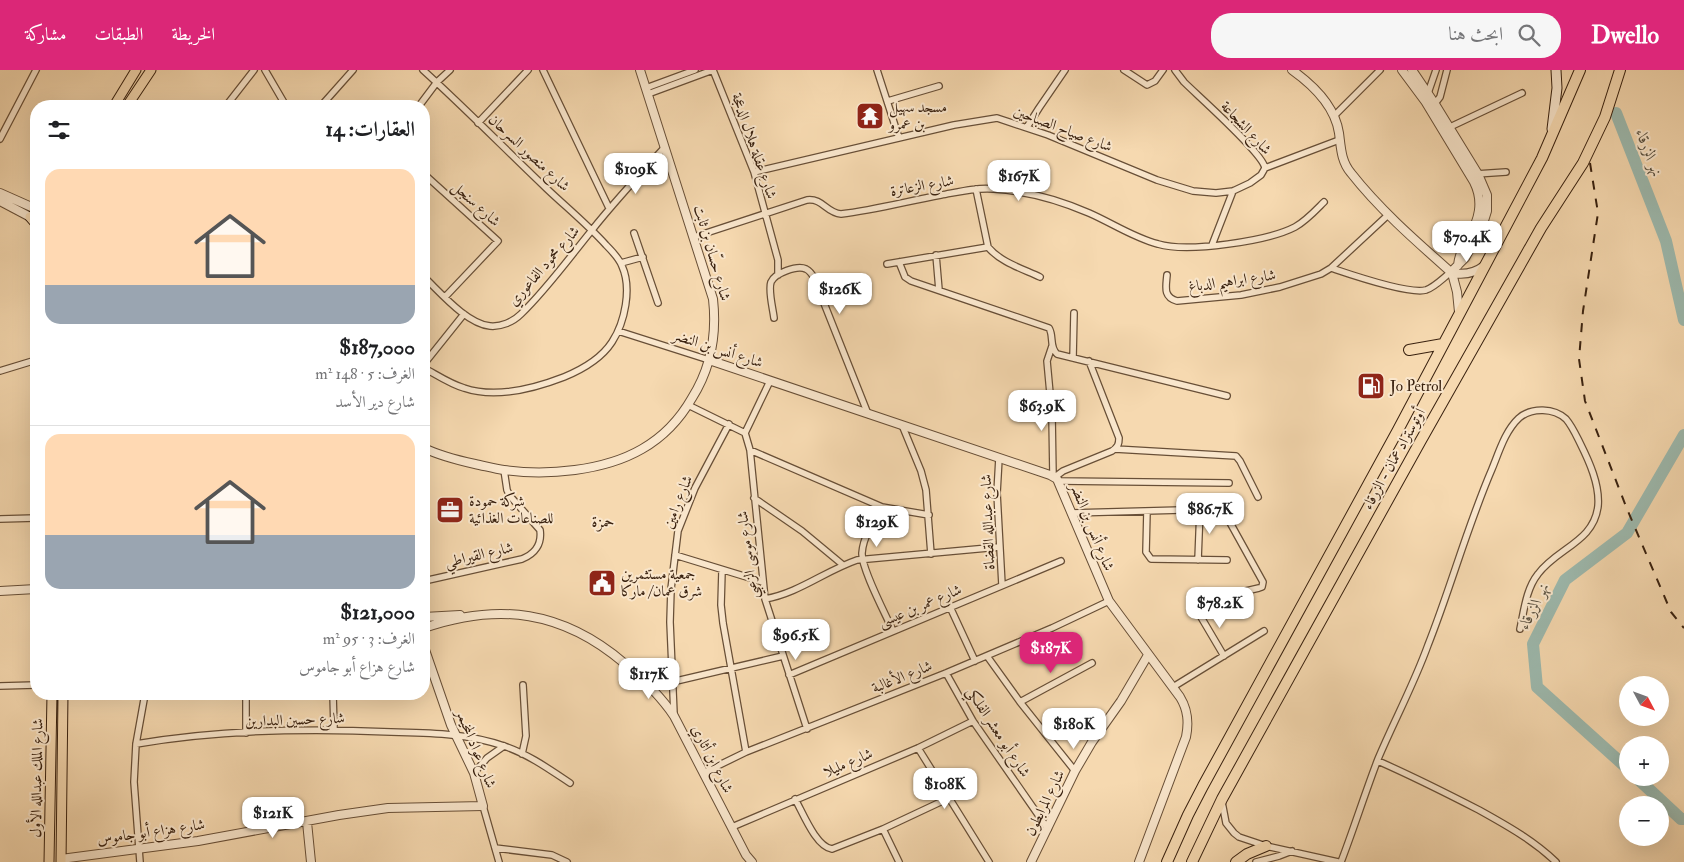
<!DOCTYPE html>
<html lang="ar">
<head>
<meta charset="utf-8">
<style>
	:root { --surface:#fff; --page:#f6f6f6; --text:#202124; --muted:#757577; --line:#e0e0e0; --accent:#db2777 }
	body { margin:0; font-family:"IM FELL Double Pica",Amiri,serif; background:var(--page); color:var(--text); direction:rtl; height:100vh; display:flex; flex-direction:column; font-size:19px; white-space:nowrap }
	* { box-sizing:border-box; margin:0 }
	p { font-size:16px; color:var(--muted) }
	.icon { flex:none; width:28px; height:28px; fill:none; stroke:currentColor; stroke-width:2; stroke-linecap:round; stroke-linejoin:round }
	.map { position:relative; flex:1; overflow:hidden; direction:ltr }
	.details { position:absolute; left:30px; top:30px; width:400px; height:600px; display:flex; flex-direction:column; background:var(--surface); border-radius:20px; box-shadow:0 5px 20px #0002; direction:rtl }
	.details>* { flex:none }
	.needle { width:32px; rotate:131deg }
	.fabs { position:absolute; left:1619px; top:606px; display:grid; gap:10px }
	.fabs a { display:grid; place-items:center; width:50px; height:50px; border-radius:50%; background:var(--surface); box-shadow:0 5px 20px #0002; font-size:25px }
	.price { position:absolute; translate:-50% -42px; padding:0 11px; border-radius:10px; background:#fff; color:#222; font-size:16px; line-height:32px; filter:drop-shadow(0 1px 2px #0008) }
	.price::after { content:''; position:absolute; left:50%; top:30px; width:15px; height:11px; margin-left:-8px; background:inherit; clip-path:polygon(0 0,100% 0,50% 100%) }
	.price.on { background:var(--accent); color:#fff }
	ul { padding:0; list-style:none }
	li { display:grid; align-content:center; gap:10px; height:265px; padding:0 15px }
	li+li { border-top:1px solid var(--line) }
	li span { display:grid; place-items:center; height:155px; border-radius:15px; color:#555 }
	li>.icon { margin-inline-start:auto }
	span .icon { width:90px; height:90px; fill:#fffc; stroke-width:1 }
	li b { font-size:21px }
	h2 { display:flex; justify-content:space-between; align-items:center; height:60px; padding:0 15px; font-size:21px }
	header { display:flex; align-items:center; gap:30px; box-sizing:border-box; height:70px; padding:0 25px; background:var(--accent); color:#fff }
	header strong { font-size:24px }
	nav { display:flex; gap:28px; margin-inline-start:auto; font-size:18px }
	.search { width:350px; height:45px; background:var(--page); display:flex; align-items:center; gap:12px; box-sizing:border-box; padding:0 18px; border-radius:20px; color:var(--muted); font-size:19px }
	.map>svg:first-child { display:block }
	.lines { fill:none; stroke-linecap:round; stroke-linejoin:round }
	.river { stroke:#9dbaaf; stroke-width:12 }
	.minor-casing { stroke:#684f37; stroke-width:8 }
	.tertiary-casing { stroke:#684f37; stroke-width:10 }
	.secondary-casing { stroke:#39210f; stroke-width:11 }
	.primary-casing { stroke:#39210f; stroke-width:11 }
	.trunk-casing { stroke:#39210f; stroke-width:12 }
	.minor { stroke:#f9e6cc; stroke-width:5.5 }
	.tertiary { stroke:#f9e6cc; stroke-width:8 }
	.secondary { stroke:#f9e6cc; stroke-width:9 }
	.primary { stroke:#f6d9b0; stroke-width:9 }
	.trunk { stroke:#f6d9b0; stroke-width:10 }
	.rail { stroke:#39210f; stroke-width:2; stroke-dasharray:9 9; stroke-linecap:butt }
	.labels { text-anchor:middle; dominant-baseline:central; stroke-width:4; stroke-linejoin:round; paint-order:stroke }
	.poi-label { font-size:15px; fill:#39210f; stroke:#f9e6cc; text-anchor:start }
	.street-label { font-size:15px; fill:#39210f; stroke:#f9e6cc }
	.water-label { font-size:16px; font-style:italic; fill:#574f3f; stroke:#f9e6cc }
	.neighbourhood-label { font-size:16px; fill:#39210f; stroke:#f9e6cc }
</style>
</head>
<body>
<header>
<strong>Dwello</strong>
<div class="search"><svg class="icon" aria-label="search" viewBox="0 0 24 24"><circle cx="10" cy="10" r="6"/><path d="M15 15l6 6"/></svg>ابحث هنا</div>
<nav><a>الخريطة</a><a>الطبقات</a><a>مشاركة</a></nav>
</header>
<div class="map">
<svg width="1684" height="792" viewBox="0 0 1684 792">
	<rect width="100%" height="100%" fill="#f6d9b0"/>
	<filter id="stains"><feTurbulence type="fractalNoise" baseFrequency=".004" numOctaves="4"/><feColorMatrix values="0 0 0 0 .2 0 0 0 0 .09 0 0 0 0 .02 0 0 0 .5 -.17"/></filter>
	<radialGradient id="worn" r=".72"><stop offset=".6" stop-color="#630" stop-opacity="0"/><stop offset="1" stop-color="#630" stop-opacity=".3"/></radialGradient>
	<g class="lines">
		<!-- river -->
		<path class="river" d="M1616 43 1666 171 1684 250
			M1628 699 1537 617 1533 574 1565 510 1627 463 1684 365
			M1637 708 1681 749H1684"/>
		<defs>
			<path id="minor" d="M265 0 286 36
				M423 0C465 38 505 79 546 118 566 137 587 154 606 175 612 181 619 188 622 196 632 218 625 252 612 272 601 289 581 300 564 307 533 319 496 329 464 318 450 314 437 305 424 298
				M543 0 609 138
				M713 0 754 102 778 190V205
				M877 0 899 68
				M1124 0 1147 15 1155 11 1163 0
				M1175 0 1184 12C1198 26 1263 83 1265 98
				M646 18 695 0
				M648 24 713 0
				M1427 26 1436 0
				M888 31 939 16
				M226 36 254 0
				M321 36 353 0
				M419 36 437 12 450 0
				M1433 36 1440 27 1447 0
				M1334 46 1380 0
				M478 53 528 0
				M1027 57 1039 38 1065 0
				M1450 57 1522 23
				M0 69 36 0
				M1265 98 1339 70
				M754 102 954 55 997 48 1048 65 1157 110 1193 121 1216 123 1233 121 1250 113 1261 105 1265 98
				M424 104 498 171 445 227
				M1476 104 1506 102
				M976 119 988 177C1000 192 1023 199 1040 207
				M634 163 658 233
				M694 167 807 130C823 128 826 143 841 144 875 140 908 131 941 125 958 122 977 117 994 119 1027 121 1059 130 1089 143 1112 153 1134 168 1158 174 1188 183 1268 171 1295 157 1306 151 1315 141 1324 132
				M1212 175 1233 121
				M936 185 939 220
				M899 192 905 207 911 211 1049 258C1054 266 1049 277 1057 284L1227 326
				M621 193 643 187
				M887 194 988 177
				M1331 198C1349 204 1409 225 1426 220 1435 217 1443 208 1451 202
				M1167 205C1166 217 1163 227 1177 231L1241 225 1280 217 1321 204 1331 198 1388 145
				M424 207C440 222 467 254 490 256 501 257 513 252 521 244 546 220 570 187 592 160 615 131 640 104 665 77
				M774 248C773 239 768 220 771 212 775 203 797 195 806 199 810 201 812 204 814 208L868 344
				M618 261 709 290
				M1052 276 1047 291 1052 345 1053 406
				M1073 288 1074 243
				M424 294 464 244
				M0 301 36 290
				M770 311 745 363 750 380 765 529 807 659
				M688 335 745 363
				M902 355 921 401 926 420 931 484
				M1115 379 1236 386 1240 391 1258 427
				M750 380 882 437 929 445
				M999 388 997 423 1002 515
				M1055 407 1063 401 1112 381C1118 377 1119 374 1119 368L1089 291
				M1059 411 1229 413
				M754 428 802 461 843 495
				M882 437C874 450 863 467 862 483 861 498 886 545 893 561
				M1147 441 1146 482 1151 489 1227 490
				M1071 443 1219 439 1223 440 1263 512 1262 517 1259 518 1224 526
				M0 449 36 448
				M675 485 763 512
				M1198 490 1200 439
				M722 501 721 535 723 553 746 682
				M424 511 522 489C535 484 542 474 540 460L510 426 507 420 504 400
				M765 529C799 523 825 501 857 490L999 477
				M950 537 975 591
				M1198 542 1224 586
				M987 586 1020 632 1075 701
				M946 603 973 651 1048 759
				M789 605 1061 491
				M672 612 783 586
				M0 616 36 615
				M1173 617 1264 561
				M246 624V663
				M333 624 334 659
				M1020 632 1092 593
				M674 644 670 552 671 519 678 461 695 418 729 354
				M136 674C218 660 308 658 391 662 429 663 467 663 504 676 528 684 549 699 570 713
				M918 678 989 792
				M522 684 526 666 523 615
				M1378 691C1412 706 1446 723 1479 740 1506 755 1533 770 1556 792
				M474 703 487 688 504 676
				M703 703 746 682 946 603 1052 558 1109 531
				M795 729C803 743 816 777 832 779L883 759 949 728
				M1222 732 1226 753 1234 763 1239 767 1266 776 1338 792
				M483 736 499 792
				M732 757 918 678 973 651
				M883 759 899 792
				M495 778 552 785 567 792
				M140 792 134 712 136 674 145 624
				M1256 792 1279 786 1292 781
				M1341 792C1354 758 1365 723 1378 689 1394 651 1414 614 1428 575 1451 517 1467 457 1492 399 1499 382 1505 361 1519 348 1532 337 1554 338 1566 349 1572 356 1576 365 1580 373 1589 391 1600 415 1598 436 1594 472 1557 478 1538 504 1526 519 1524 541 1520 559"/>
			<path id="tertiary" d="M1292 0C1313 15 1335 36 1339 63 1341 78 1341 91 1351 103 1380 140 1417 172 1452 203 1464 205 1474 204 1484 196
				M1402 0 1425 31 1474 112C1484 132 1479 150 1468 169 1463 177 1459 185 1458 195
				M1412 0 1435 34 1478 104 1487 125V141L1482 157 1465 188 1451 202
				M0 123 36 139
				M0 131 34 149
				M1452 203 1457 222 1459 242
				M709 290 1050 405 1057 409 1109 531 1180 627C1188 640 1189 652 1186 667L1139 792
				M424 378C440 386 457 390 475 394 485 396 495 399 504 400 547 406 604 401 642 379 663 367 680 349 692 328 711 298 717 265 713 229L640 0
				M0 521 36 519
				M424 547 460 545
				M424 558C499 532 563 541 624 593 643 609 660 625 674 646L746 785 752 792
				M307 752 311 792
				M61 789 198 771 339 745 388 738 483 736 474 703 451 655 424 577
				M1031 792 1075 701 1092 672 1121 631 1148 585"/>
			<path id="secondary" d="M1552 59 1557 18 1556 0"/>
			<path id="primary" d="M114 36 136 0
				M127 36 151 0
				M34 139 36 138
				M30 147 36 154
				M49 792 52 624
				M61 792 63 624"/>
			<path id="trunk" d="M1409 280 1443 274
				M1167 792 1188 745 1203 716 1398 360 1542 88 1580 0
				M1192 792 1222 729 1420 372 1541 158 1583 93 1605 47 1620 0
				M1236 792 1247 784 1266 776"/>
		</defs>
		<!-- minor casing -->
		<use href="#minor" class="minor-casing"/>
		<!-- tertiary casing -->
		<use href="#tertiary" class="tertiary-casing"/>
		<!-- secondary casing -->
		<use href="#secondary" class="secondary-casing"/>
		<!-- primary casing -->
		<use href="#primary" class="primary-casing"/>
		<!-- trunk casing -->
		<use href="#trunk" class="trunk-casing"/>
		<!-- minor -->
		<use href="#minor" class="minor"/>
		<!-- tertiary -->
		<use href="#tertiary" class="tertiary"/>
		<!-- secondary -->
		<use href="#secondary" class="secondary"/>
		<!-- primary -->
		<use href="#primary" class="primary"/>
		<!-- trunk -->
		<use href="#trunk" class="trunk"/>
		<!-- rail -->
		<path class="rail" d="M1590 93 1598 143 1583 241 1579 289 1585 331 1627 439 1671 542 1684 558"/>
	</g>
	<!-- icons -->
	<defs>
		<symbol id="temple-square" viewBox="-11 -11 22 22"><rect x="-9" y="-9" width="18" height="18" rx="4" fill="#8f2418" stroke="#f9e6cc"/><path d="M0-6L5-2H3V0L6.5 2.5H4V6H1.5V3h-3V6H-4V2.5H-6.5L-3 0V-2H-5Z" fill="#fff"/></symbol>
		<symbol id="fuel-square" viewBox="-11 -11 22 22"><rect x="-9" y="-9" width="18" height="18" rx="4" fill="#8f2418" stroke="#f9e6cc"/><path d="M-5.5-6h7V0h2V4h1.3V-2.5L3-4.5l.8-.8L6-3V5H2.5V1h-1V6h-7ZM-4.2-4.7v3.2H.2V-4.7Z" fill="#fff"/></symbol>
		<symbol id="office-square" viewBox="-11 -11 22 22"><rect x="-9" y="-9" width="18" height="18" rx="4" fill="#8f2418" stroke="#f9e6cc"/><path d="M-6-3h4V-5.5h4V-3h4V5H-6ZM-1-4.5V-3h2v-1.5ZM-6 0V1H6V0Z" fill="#fff"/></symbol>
		<symbol id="civic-square" viewBox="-11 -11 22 22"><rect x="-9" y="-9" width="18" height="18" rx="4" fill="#8f2418" stroke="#f9e6cc"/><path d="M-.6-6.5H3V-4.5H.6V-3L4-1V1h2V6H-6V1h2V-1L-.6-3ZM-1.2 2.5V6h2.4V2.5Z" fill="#fff"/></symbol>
	</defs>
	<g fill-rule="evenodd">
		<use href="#temple-square" x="854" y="30" width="32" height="32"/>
		<use href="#fuel-square" x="1355" y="300" width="32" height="32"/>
		<use href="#office-square" x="434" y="424" width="32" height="32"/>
		<use href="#civic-square" x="586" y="497" width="32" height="32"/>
	</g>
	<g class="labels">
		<!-- poi labels -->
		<g class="poi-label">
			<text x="889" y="37">مسجد سهيل<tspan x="889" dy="17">بن عمرو</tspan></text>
			<text x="1390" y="316">Jo Petrol</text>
			<text x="469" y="431">شركة حمودة<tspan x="469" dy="17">للصناعات الغذائية</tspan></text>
			<text x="621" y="504">جمعية مستثمرين<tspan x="621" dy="17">شرق عمان/ ماركا</tspan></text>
		</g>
		<!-- street labels -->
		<g class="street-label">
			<text transform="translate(1246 58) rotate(47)">شارع الشجاعة</text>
			<text transform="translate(1063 59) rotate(21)">شارع صياح الصباحين</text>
			<text transform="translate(754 76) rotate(71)">شارع عقلة هلال الدعجة</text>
			<text transform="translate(529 83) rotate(43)">شارع منصور السرحان</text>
			<text transform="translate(922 116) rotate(-10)">شارع الزعاترة</text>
			<text transform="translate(476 134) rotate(42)">شارع سنجل</text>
			<text transform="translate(712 183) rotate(74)">شارع حسّان بن ثابت</text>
			<text transform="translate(544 196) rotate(-49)">شارع محمود الفاعوري</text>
			<text transform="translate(1232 211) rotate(-8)">شارع ابراهيم الدباغ</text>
			<text transform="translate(718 279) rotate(18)">شارع أنس بن النضر</text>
			<text transform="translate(1394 389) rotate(-61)">أوتوستراد عمان - الزرقاء</text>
			<text transform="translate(678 432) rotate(-68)">شارع رامين</text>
			<text transform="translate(988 452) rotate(-92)">شارع عبدالله القضاة</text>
			<text transform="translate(1092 457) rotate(68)">شارع أنس بن النضر</text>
			<text transform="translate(479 485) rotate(-13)">شارع القيراطي</text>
			<text transform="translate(748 485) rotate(-97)">شارع موسى الزعبي</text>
			<text transform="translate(920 536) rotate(-23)">شارع عمر بن عيسى</text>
			<text transform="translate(902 607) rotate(-22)">شارع الأغالبة</text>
			<text transform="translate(295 650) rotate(-2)">شارع حسين البدارين</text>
			<text transform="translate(998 662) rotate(57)">شارع أبو معشر الفلكي</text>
			<text transform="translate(476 679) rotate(68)">شارع عواد المخيمر</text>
			<text transform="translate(712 689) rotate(63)">شارع ابن أثاري</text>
			<text transform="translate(848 693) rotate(-23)">شارع مليلا</text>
			<text transform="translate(37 708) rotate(-89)">شارع الملك عبدالله الأول</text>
			<text transform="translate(1045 733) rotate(-64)">شارع المرابطون</text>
			<text transform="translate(151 762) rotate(-8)">شارع هزاع أبو جاموس</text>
		</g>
		<!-- water labels -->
		<g class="water-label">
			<text transform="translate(1649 83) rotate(69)">نهر الزرقاء</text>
			<text transform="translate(1534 536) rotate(-64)">نهر الزرقاء</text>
		</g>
		<!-- neighbourhood labels -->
		<g class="neighbourhood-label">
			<text x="603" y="452">حمزة</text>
		</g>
	</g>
	<rect width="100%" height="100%" filter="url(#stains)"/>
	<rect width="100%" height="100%" fill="url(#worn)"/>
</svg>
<div class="fabs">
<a><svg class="needle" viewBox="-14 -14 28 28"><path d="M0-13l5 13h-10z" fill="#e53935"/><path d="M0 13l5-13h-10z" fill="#757577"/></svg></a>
<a>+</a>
<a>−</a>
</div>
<b class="price" style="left:636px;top:125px">$109K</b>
<b class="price" style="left:1019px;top:132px">$167K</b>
<b class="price" style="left:1467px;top:193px">$70.4K</b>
<b class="price" style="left:840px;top:245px">$126K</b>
<b class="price" style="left:1042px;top:362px">$63.9K</b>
<b class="price" style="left:1210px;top:465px">$86.7K</b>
<b class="price" style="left:877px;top:478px">$129K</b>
<b class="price" style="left:1220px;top:559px">$78.2K</b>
<b class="price" style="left:796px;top:591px">$96.5K</b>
<b class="price on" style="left:1051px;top:604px">$187K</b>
<b class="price" style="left:649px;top:630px">$117K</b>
<b class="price" style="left:1074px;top:680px">$180K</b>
<b class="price" style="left:945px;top:740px">$108K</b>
<b class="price" style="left:273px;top:769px">$121K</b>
<section class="details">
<h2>العقارات: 14<svg class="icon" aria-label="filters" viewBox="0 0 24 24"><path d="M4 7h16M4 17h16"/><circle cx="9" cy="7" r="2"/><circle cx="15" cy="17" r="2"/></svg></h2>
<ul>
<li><span style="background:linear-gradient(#ffd9b3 75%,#9aa5b1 0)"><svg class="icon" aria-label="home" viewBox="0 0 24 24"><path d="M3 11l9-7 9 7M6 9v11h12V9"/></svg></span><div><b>$187,000</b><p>الغرف: 5 · 148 m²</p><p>شارع دير الأسد</p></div></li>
<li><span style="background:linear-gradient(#ffd9b3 65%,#9aa5b1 0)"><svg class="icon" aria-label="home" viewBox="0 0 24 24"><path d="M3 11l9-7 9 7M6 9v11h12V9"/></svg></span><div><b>$121,000</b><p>الغرف: 3 · 95 m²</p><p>شارع هزاع أبو جاموس</p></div></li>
</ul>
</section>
</div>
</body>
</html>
